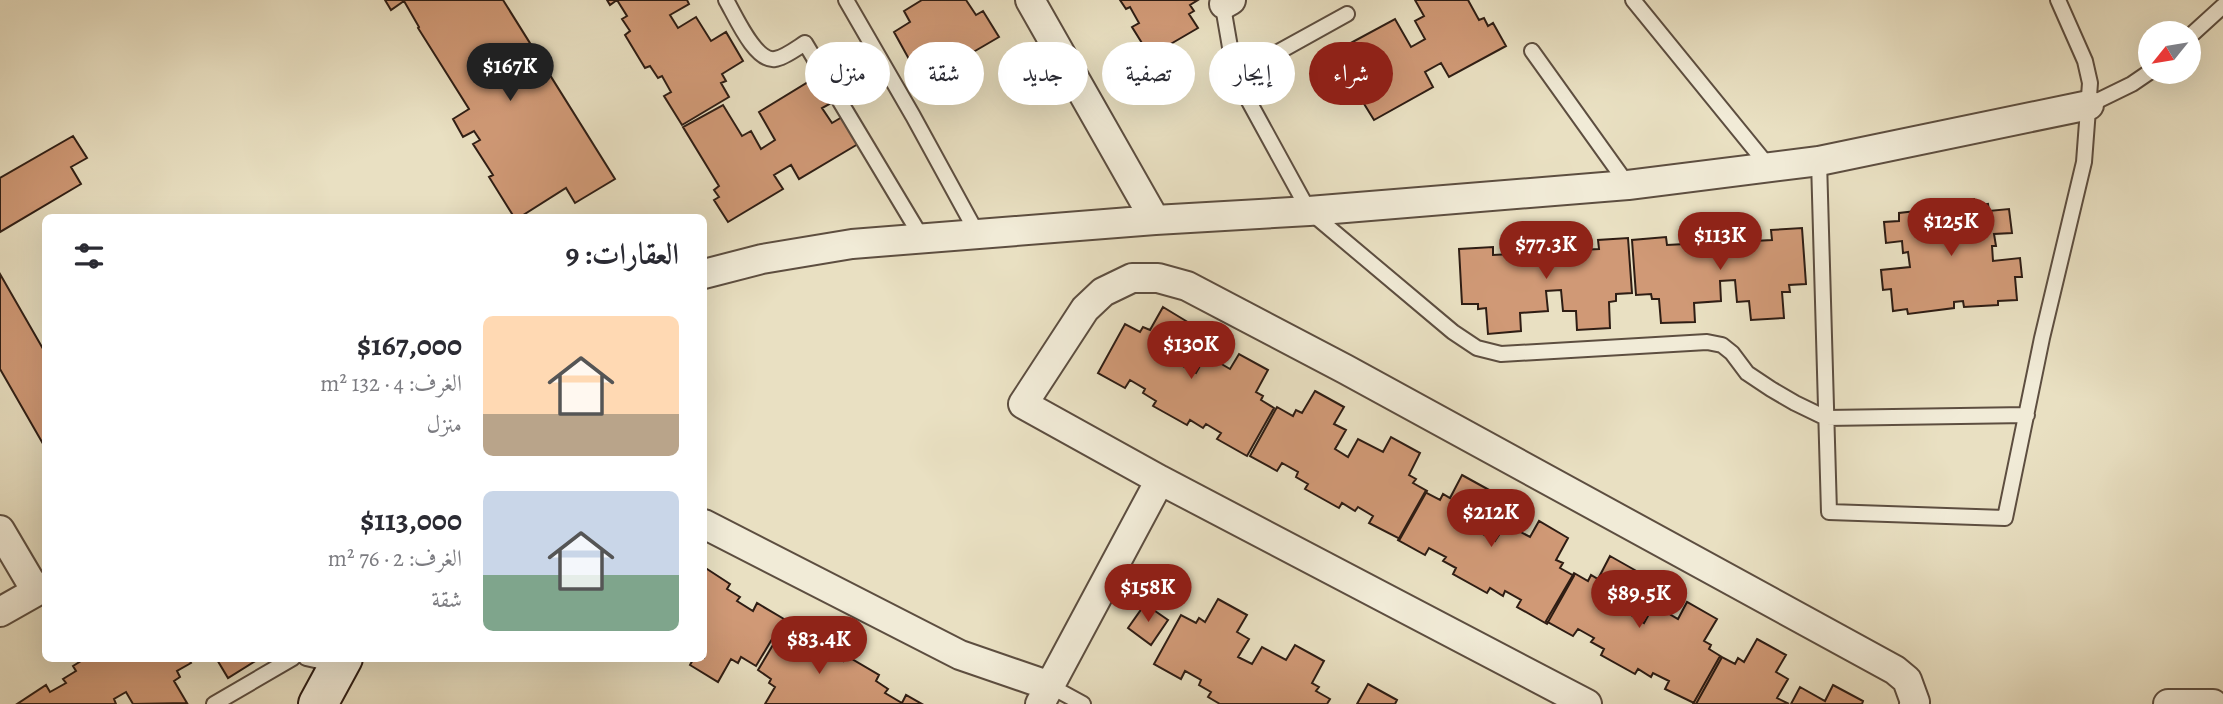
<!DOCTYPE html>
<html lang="ar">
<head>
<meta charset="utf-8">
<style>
	:root { --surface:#fff; --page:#f7f7f7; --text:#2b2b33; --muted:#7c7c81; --accent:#8f2418 }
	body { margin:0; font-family:Alegreya,Amiri,serif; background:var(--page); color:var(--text); direction:rtl; height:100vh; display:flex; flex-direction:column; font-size:26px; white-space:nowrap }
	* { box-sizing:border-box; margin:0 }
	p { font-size:23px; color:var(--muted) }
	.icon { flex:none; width:38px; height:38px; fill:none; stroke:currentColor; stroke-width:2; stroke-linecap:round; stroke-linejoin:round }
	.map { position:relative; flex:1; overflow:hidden; direction:ltr }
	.panel { position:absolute; left:42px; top:214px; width:665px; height:448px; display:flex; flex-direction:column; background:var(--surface); border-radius:10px; box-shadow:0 7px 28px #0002; direction:rtl }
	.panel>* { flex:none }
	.hud { position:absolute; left:728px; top:42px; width:665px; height:63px; direction:rtl; display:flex; gap:14px }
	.needle { width:46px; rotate:240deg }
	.tools { position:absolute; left:2138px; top:21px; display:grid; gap:14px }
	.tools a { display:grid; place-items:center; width:63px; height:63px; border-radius:50%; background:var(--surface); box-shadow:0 7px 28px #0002; font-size:35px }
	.price { position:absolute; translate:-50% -60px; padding:0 16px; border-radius:24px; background:var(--accent); color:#fff; font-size:23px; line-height:46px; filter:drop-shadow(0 2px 4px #0008) }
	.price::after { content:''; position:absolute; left:50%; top:42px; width:21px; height:16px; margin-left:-10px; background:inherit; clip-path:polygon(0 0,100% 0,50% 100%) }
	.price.active { background:#222; color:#fff }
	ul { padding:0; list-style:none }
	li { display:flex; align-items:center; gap:21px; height:175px; padding:0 28px }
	li span { display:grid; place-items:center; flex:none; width:196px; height:140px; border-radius:10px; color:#555 }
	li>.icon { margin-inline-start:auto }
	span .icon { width:84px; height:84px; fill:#fffc; stroke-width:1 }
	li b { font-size:30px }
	h2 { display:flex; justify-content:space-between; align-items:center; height:84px; padding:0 28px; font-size:30px }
	.pill { padding:0 24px; border-radius:32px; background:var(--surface); box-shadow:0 7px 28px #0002; font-size:24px; line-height:63px }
	.pill.active { background:var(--accent); color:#fff }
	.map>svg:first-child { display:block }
	.building { fill:#d09976; stroke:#2e1d14; stroke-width:2 }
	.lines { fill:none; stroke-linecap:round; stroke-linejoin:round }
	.lane-casing { stroke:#5d4e40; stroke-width:18 }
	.street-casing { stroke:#5d4e40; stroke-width:32 }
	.secondary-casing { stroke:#2e1d14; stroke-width:42 }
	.lane { stroke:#f1ebd7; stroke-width:14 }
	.street { stroke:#f1ebd7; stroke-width:28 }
	.secondary { stroke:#f1ebd7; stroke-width:38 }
</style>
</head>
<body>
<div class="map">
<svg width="2223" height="704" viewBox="0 0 2223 704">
	<rect width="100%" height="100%" fill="#e9e0c2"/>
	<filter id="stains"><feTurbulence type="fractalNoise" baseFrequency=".00286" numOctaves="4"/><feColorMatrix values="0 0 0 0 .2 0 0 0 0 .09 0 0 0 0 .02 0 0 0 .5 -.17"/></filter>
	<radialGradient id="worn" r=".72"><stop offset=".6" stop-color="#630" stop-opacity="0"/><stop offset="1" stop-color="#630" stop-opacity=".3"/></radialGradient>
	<!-- building -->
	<path class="building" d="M385 0H503L615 179 575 203 566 188 520 217H514L489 177 493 175 473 144 480 140 474 131 463 137 453 119 469 109 418 28 419 27 404 1 391 10Z
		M607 0H687L689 4 670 15 678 28 696 17 711 41 726 32 743 61 722 74 726 81 721 83 729 97 682 125 664 96 671 92 662 76 658 78 650 66 645 68 625 35 630 31 622 19 627 16 617 0 610 5Z
		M922 0H966L976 15 983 11 999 37 951 65 942 51 937 54 933 48 910 61 894 32 910 22 904 11Z
		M1120 0H1198L1190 5 1194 11 1189 14 1198 28 1150 56 1132 27 1139 23 1130 7 1126 9Z
		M1415 0H1468L1479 20 1484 18 1488 26 1493 23 1506 46 1449 77 1441 63 1425 72 1433 87 1374 120 1358 94 1369 88 1360 72 1349 78 1334 52 1395 19 1411 47 1425 39 1415 21 1424 16Z
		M818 76 833 102 822 108 832 123 842 117 858 144 799 179 791 165 774 175 783 189 728 222 714 200 719 197 714 190 719 186 683 127 723 105 742 136 751 131 761 149 775 140 759 112Z
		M73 136 87 158 71 167 81 184 0 232V178Z
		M1974 199 1975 206 1988 204 1989 211 2009 209 2012 233 1994 234 1996 246H1992L1993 261 2020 258 2022 277H2015L2017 300 1998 301V305L1964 307 1963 301 1954 302V308L1908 314 1907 309 1893 311 1891 289 1883 290 1881 270 1910 267 1908 252 1903 253 1902 241 1886 243 1884 222 1899 221V213L1926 210 1925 205Z
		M1802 228 1806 284 1789 285 1790 292H1782L1784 318 1751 320 1749 301 1737 302 1735 280 1720 281 1721 301 1694 303 1695 322 1661 323 1659 299H1652L1651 294 1636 295 1632 240 1666 237 1667 245 1685 244 1684 240 1699 239V233L1738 230 1739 236 1753 235 1754 241 1772 240 1771 230Z
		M1628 238 1632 293 1616 294V301L1609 302 1610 328 1577 330 1576 311H1563L1561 290 1546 291 1548 311 1520 313 1521 331 1488 334 1486 308 1478 309V304H1462L1459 249 1493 247V255L1511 254V249L1526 248V242L1564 240 1565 246 1579 245 1580 250 1599 249 1598 240Z
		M0 274 46 354V449L0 369Z
		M1163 307 1191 324 1182 341 1194 347 1183 366 1196 373 1206 355 1230 369 1239 354 1268 370 1256 392 1263 396 1261 400 1274 408 1247 456 1217 439 1221 433 1206 424 1203 428 1190 420 1187 425 1153 406 1156 401 1143 393 1145 389 1130 380 1125 388 1098 373 1125 324 1140 332 1143 327 1150 330Z
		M1315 391 1344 407 1334 424 1346 430 1335 449 1348 457 1358 439 1383 452 1391 437 1420 453 1409 475 1416 479 1413 483 1427 491 1400 539 1369 523 1373 516 1358 507 1355 511 1342 503 1339 508 1305 489 1308 484 1296 477 1298 472 1282 463 1277 471 1250 456 1277 407 1293 416 1296 410 1302 413Z
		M1462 475 1491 491 1482 508 1493 515 1483 534 1495 541 1506 524 1530 537 1539 521 1568 538 1556 560 1563 563 1560 568 1574 576 1547 624 1517 607 1521 600 1505 591 1503 596 1490 588 1487 593 1453 574 1456 568 1443 561 1446 557 1429 548 1425 555 1398 540 1425 492 1440 500 1443 494 1450 498Z
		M1610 556 1640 573 1630 590 1642 596 1631 615 1644 623 1654 605 1678 619 1687 602 1717 619 1704 641 1711 645 1709 649 1722 657 1696 704 1665 689 1669 681 1653 673 1651 677 1638 669 1635 674 1601 655 1604 649 1591 642 1594 638 1578 629 1573 636 1546 621 1574 573 1588 581 1591 575 1598 579Z
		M704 567 730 584 727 589 740 597 737 601 753 611 757 603 784 619 756 666 741 657 738 663 731 659 718 682 690 665 694 658H704Z
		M1218 599 1247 615 1237 632 1249 639 1238 657 1252 664 1262 647 1286 660 1295 645 1324 661 1312 683 1319 687 1316 691 1330 699 1327 704H1220L1208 697 1211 692 1199 685 1201 680 1185 671 1181 679 1154 664 1181 615 1196 623 1199 618 1205 622Z
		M1145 604 1168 620 1151 645 1128 628Z
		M786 623 815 640 811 647 827 657 829 652 843 661 845 655 879 675 876 681 888 689 885 693 902 703 906 695 922 704H765L775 687 769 683 771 679 758 670Z
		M1757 639 1786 655 1776 672 1788 679 1777 698 1789 704H1693L1720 656 1735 664 1738 658 1744 662Z
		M86 658H188L191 663 177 671 180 677 174 681 187 703 133 704 126 692 114 699 116 704H17L46 685 50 692 66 683 63 679 76 671 73 666Z
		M216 658H255L257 660 228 678Z
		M1368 684 1397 700 1395 704H1357Z
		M1833 685 1863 701 1862 704H1791L1800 687 1825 701Z"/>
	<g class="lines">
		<defs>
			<path id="lane" d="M726 0C735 15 755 62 775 59 784 58 797 48 805 43L922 238
				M846 0 913 116 977 233
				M1633 0 1769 167
				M1222 1 1235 76 1309 211 1453 332 1477 348 1501 354 1707 342 1722 345 1732 353 1747 373 1771 389 1795 403 1826 418 2027 415
				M2189 37 2223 6
				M1532 51 1628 185
				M1235 76 1347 14
				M2089 105 2132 84 2151 71
				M1819 161 1829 512 2005 518 2042 338 2084 162 2090 83 2085 61 2058 0
				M306 658 337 665
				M1050 686 1083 704
				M214 704 293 658"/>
			<path id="street" d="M1030 0 1155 220
				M1224 4 1231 0
				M704 274 762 259 852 244 1155 220 1309 211 1628 185 1819 161 2089 105
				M704 524 960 655 1050 686
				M0 530 36 591
				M0 612 46 586
				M1040 704 1160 480
				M1587 704 1160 480 1023 404 1085 309 1103 292 1132 278H1158L1187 286 1345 369 1895 670 1907 680 1915 702 1914 704
				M2168 704H2213"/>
			<path id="secondary" d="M318 704 343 658"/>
		</defs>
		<!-- lane casing -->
		<use href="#lane" class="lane-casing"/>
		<!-- street casing -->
		<use href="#street" class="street-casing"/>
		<!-- secondary casing -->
		<use href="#secondary" class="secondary-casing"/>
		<!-- lane -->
		<use href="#lane" class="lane"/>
		<!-- street -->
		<use href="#street" class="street"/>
		<!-- secondary -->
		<use href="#secondary" class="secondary"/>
	</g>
	<rect width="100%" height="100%" filter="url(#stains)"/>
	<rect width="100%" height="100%" fill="url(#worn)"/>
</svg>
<div class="tools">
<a><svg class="needle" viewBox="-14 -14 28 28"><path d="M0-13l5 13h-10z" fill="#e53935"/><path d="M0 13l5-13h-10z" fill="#7c7c81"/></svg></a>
</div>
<b class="price active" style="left:510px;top:103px">$167K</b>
<b class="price" style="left:1951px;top:258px">$125K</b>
<b class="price" style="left:1720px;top:272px">$113K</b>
<b class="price" style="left:1546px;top:281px">$77.3K</b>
<b class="price" style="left:1191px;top:381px">$130K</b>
<b class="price" style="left:1491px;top:549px">$212K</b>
<b class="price" style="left:1148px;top:624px">$158K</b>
<b class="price" style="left:1639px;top:630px">$89.5K</b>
<b class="price" style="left:819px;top:676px">$83.4K</b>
<div class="hud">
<a class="pill active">شراء</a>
<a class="pill">إيجار</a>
<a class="pill">تصفية</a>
<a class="pill">جديد</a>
<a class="pill">شقة</a>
<a class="pill">منزل</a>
</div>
<section class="panel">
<h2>العقارات: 9<svg class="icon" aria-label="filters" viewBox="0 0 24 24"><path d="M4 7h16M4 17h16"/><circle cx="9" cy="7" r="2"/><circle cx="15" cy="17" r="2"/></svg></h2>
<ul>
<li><span style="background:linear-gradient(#ffd9b3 70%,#b9a48a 0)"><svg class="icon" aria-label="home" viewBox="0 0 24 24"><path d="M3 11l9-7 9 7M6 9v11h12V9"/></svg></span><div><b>$167,000</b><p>الغرف: 4 · 132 m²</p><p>منزل</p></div></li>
<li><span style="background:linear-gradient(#c9d6e8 60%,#7fa58c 0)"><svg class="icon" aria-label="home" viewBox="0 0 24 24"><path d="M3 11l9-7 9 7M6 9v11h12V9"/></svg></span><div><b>$113,000</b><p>الغرف: 2 · 76 m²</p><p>شقة</p></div></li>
</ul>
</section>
</div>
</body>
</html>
